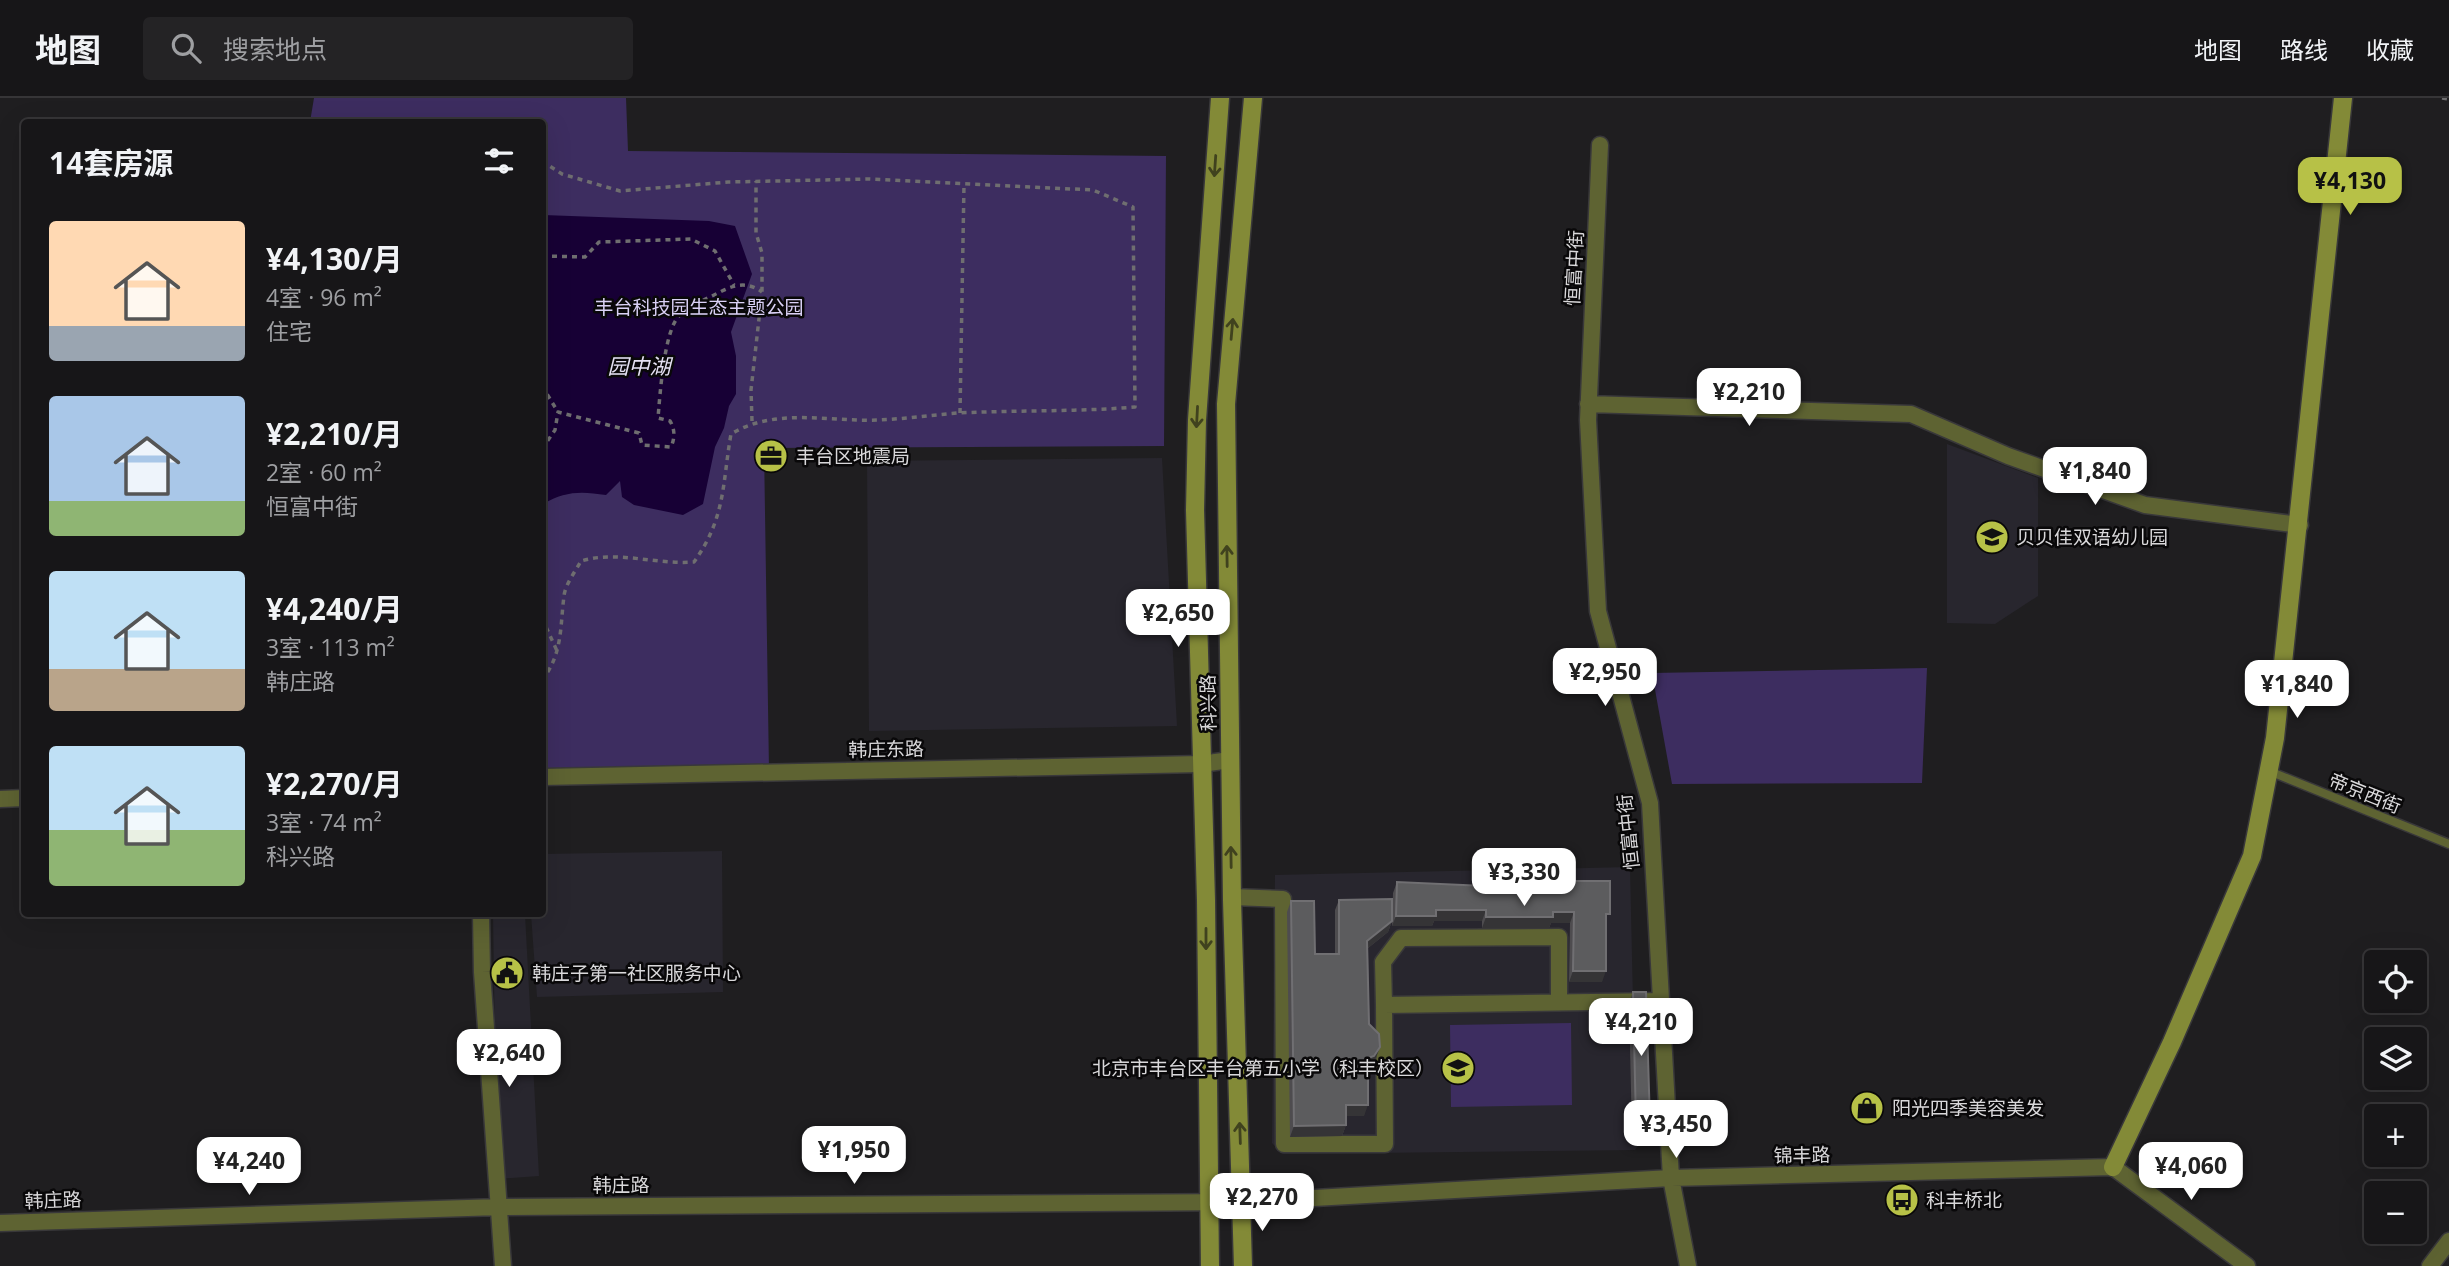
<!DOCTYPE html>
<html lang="zh">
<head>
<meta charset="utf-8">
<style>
	:root { --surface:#171618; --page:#242325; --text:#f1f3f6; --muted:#9e9fa2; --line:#363537; --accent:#b7c147 }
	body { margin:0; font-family:"Open Sans","Noto Sans SC",sans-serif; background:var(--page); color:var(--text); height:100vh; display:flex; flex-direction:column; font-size:26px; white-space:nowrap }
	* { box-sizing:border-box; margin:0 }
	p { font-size:23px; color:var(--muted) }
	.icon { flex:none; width:38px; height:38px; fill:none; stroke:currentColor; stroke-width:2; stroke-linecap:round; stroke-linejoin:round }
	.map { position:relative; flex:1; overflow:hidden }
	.panel { position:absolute; left:21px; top:21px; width:525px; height:798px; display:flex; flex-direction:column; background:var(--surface); border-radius:7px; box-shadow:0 7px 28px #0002,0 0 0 2px var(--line) }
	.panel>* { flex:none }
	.fabs { position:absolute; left:2364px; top:852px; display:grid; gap:14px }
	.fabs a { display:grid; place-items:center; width:63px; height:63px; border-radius:7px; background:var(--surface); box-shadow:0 7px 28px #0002,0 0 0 2px var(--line); font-size:35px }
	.price { position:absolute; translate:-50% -60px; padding:0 16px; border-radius:14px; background:#fff; color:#222; font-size:23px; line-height:46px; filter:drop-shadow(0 2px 4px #0008) }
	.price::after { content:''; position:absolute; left:50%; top:42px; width:21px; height:16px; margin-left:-10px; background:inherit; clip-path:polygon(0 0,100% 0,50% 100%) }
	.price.active { background:var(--accent); color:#111 }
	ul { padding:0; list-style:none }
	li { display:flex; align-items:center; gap:21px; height:175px; padding:0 28px }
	li span { display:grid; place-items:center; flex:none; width:196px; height:140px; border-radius:7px; color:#555 }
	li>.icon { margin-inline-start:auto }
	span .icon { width:84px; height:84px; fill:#fffc; stroke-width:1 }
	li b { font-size:30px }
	h2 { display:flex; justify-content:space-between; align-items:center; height:84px; padding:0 28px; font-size:30px }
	header { display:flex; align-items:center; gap:42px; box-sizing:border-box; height:98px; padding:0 35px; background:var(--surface); border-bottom:2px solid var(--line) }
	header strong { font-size:33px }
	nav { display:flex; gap:38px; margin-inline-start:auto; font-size:24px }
	.search { width:490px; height:63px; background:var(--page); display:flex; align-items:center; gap:18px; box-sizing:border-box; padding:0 24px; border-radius:7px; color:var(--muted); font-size:26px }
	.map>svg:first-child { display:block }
	.built { fill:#28262e }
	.green { fill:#3d2d60 }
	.water { fill:#170035 }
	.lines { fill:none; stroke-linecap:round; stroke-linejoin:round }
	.lane-casing { stroke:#39383a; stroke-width:11 }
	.street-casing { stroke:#39383a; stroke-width:19 }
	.secondary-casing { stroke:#39383a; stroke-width:21 }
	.path { stroke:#6f6e70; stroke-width:3.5; stroke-dasharray:5 5; stroke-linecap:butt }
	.lane { stroke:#5e6332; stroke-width:8 }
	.street { stroke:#5e6332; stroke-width:16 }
	.secondary { stroke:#838a37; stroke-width:18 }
	.wall { fill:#4e4c4f }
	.shaded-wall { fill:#353436 }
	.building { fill:#5c5c5e; stroke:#706f72; stroke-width:2 }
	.oneway { stroke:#40421e }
	.labels { text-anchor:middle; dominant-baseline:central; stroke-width:5; stroke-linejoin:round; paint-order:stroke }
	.street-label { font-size:19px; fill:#d9d8da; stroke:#090809 }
	.park-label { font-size:19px; fill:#dad1f6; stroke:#090809 }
	.poi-label { font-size:19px; fill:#d9d8da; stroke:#090809; text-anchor:start }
	.water-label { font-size:21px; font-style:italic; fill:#e5e1f4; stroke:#090809 }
</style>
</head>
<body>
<header>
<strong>地图</strong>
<div class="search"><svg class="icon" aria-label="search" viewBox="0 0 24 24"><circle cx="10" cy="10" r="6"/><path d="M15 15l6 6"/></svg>搜索地点</div>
<nav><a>地图</a><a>路线</a><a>收藏</a></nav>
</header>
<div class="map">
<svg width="2449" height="1168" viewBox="0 0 2449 1168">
	<rect width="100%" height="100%" fill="#1f1e20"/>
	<!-- built -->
	<path class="built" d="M1947 346 2038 380V498L1995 526 1947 525Z
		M1162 360 1177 628 869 633 867 363Z
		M722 753 723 894 537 899 531 816H542L543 756Z
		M1630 769 1633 904 1646 1036 1635 1052 1282 1056 1272 1045 1275 777Z
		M493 816H525L539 1078 497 1081Z"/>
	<!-- green -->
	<path class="green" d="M314 0H626L628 53 1166 58 1164 348 764 350 769 672 543 673 542 24H310Z
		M1927 570 1922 685 1672 686 1652 575Z
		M1571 925 1572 1007 1451 1009 1450 927Z"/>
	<!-- water -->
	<path class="water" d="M543 117 709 123 735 128 752 176 731 234 736 258V296L729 308 724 330 715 349 703 406 683 417 634 407 622 399 620 383 606 397C581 393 565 393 543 406Z"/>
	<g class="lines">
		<defs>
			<path id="lane" d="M2269 673 2449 746"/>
			<path id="street" d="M1600 47 1588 322 1598 513 1650 705 1671 1080 1688 1168
				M1588 306 1911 316 2008 358 2145 407 2300 427
				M542 679 1201 666 1230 662
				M0 701 24 700
				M1232 799 1283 801 1284 1046H1385L1384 907 1661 903
				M481 816 482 874 503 1168
				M1384 907 1383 864 1401 840 1559 839V904
				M0 1125 499 1109 1242 1104 1671 1080 2113 1069 2247 1168
				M2430 1168 2449 1143"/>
			<path id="secondary" d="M2113 1069 2172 944 2252 758 2275 640 2343 0
				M1210 1168 1206 802 1195 412 1197 322 1220 0
				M1243 1168 1232 802 1226 306 1253 0"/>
		</defs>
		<!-- lane casing -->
		<use href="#lane" class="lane-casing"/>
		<!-- street casing -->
		<use href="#street" class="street-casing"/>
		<!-- secondary casing -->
		<use href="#secondary" class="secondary-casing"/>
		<!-- path -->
		<path class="path" d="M2442 0 2449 1
			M542 63 562 76 620 93 728 84 868 81 1093 92 1133 109 1135 309C1076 314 1017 312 958 315 931 317 904 321 878 322 828 324 776 309 731 336 722 387 726 419 694 464 655 467 618 452 581 463 575 474 565 487 564 498 560 528 563 556 542 582
			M542 158 585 159 599 144 691 141 715 153 734 187
			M542 288 558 314
			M960 315 964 86
			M752 323 751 292 762 194V155L756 135V83
			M542 351 555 332 558 314 639 335 642 347 671 349C675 340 675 331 670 323L658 320C660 297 664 233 679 218 691 206 707 201 722 193 736 186 749 184 762 194
			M542 520 557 553"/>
		<!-- lane -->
		<use href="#lane" class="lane"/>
		<!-- street -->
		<use href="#street" class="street"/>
		<!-- secondary -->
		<use href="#secondary" class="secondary"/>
	</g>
	<!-- wall -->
	<path class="wall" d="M1496 783 1606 826 1602 884H1569L1570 825H1551L1549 830H1482V823H1434L1432 828H1392L1393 795 1397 784 1485 788Z
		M1339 802 1392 823 1388 834 1368 850 1369 926 1376 960 1370 969 1368 970 1364 1018H1346V1027L1342 1038 1290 1039 1287 814 1291 803 1315 856H1335V812Z
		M1633 894 1646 1036H1632L1629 905Z"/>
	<!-- shaded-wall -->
	<path class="shaded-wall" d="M1436 812H1486L1482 823H1434L1432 828H1392L1396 818Z
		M1553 814H1574L1570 825H1551L1549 830H1482L1486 819Z
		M1392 823 1388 834 1363 854 1367 843Z
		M1573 873H1606L1602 884H1569Z
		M1380 949 1376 960 1370 969 1364 971 1368 960Z
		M1346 1007H1368L1364 1018H1342Z
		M1636 1025H1650L1646 1036H1632Z
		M1346 1027 1342 1038 1290 1039 1294 1028Z"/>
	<!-- building -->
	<path class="building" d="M1496 783H1610V816H1606V873H1573L1574 814H1553V819H1486V812H1436V818H1396L1397 784 1485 788Z
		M1392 801V823L1367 843 1369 926 1379 936 1380 949 1374 958 1368 960V1007H1346V1027L1294 1028 1291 803H1314L1315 856H1339V802Z
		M1633 894H1646L1650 1025H1636Z"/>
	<!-- one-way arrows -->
	<defs><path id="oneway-shaft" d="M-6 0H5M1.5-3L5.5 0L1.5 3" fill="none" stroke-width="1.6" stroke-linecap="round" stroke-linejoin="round" transform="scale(1.75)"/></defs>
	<g class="oneway">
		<use href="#oneway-shaft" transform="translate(1215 68) rotate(94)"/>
		<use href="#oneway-shaft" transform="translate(1232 231) rotate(-85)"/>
		<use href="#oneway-shaft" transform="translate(1197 319) rotate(93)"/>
		<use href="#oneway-shaft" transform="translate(1227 458) rotate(-91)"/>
		<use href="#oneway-shaft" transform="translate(1231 759) rotate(-91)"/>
		<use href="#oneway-shaft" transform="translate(1206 841) rotate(90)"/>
		<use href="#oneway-shaft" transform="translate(1240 1035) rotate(-92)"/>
	</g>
	<!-- icons -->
	<defs>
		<symbol id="office-disc" viewBox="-11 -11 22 22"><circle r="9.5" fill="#b7c147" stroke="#090809"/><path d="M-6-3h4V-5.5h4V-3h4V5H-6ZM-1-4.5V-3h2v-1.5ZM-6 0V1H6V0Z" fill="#111"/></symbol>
		<symbol id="school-disc" viewBox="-11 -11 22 22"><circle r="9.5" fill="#b7c147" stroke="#090809"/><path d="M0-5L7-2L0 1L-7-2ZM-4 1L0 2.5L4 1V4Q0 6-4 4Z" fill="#111"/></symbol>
		<symbol id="civic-disc" viewBox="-11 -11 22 22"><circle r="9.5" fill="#b7c147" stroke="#090809"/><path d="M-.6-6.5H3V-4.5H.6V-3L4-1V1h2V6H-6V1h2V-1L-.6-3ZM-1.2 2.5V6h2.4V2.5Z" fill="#111"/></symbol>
		<symbol id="shop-disc" viewBox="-11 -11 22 22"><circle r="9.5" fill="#b7c147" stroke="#090809"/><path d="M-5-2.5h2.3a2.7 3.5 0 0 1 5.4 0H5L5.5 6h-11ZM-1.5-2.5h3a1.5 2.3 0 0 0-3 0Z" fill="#111"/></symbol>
		<symbol id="bus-disc" viewBox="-11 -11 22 22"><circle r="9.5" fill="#b7c147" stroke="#090809"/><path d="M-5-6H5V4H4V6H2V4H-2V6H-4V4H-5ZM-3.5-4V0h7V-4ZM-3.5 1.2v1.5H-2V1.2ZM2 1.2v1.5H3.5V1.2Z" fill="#111"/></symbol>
	</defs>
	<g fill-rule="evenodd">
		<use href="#office-disc" x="752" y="339" width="38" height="38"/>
		<use href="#school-disc" x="1973" y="420" width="38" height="38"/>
		<use href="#civic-disc" x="488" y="856" width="38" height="38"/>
		<use href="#school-disc" x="1439" y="951" width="38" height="38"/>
		<use href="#shop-disc" x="1848" y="991" width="38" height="38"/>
		<use href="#bus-disc" x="1883" y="1083" width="38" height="38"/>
	</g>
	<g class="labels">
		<!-- street labels -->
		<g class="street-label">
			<text transform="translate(1574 170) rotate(-87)">恒富中街</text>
			<text transform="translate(1208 605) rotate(-91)">科兴路</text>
			<text transform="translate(886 651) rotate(-1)">韩庄东路</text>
			<text transform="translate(2365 695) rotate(22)">帝京西街</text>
			<text transform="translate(1628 734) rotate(-96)">恒富中街</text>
			<text transform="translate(1802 1057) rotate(-1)">锦丰路</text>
			<text x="621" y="1087">韩庄路</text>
			<text transform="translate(53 1102) rotate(-2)">韩庄路</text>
		</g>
		<!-- park labels -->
		<g class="park-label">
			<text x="699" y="209">丰台科技园生态主题公园</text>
		</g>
		<!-- poi labels -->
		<g class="poi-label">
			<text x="796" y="358">丰台区地震局</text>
			<text x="2016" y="439">贝贝佳双语幼儿园</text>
			<text x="532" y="875">韩庄子第一社区服务中心</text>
			<text x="1434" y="970" text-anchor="end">北京市丰台区丰台第五小学（科丰校区）</text>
			<text x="1892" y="1010">阳光四季美容美发</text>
			<text x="1926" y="1102">科丰桥北</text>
		</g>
		<!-- water labels -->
		<g class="water-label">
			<text x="639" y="268">园中湖</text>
		</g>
	</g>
</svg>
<div class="fabs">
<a><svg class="icon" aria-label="locate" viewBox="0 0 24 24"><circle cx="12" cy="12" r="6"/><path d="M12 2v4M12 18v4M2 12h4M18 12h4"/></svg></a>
<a><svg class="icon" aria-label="layers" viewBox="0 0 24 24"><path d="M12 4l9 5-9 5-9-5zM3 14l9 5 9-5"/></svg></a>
<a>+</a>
<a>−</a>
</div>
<b class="price active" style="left:2350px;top:119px">¥4,130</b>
<b class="price" style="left:1749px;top:330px">¥2,210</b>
<b class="price" style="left:2095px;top:409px">¥1,840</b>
<b class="price" style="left:1178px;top:551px">¥2,650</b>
<b class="price" style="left:1605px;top:610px">¥2,950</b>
<b class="price" style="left:2297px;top:622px">¥1,840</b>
<b class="price" style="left:1524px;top:810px">¥3,330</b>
<b class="price" style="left:1641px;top:960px">¥4,210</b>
<b class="price" style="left:509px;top:991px">¥2,640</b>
<b class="price" style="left:1676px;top:1062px">¥3,450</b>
<b class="price" style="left:854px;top:1088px">¥1,950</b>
<b class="price" style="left:249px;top:1099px">¥4,240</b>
<b class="price" style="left:2191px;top:1104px">¥4,060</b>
<b class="price" style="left:1262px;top:1135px">¥2,270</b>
<section class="panel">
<h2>14套房源<svg class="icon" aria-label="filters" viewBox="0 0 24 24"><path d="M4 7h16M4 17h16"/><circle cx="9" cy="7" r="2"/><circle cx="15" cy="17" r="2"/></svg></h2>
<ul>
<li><span style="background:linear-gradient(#ffd9b3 75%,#9aa5b1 0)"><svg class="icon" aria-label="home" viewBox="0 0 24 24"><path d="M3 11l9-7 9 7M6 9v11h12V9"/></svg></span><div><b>¥4,130/月</b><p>4室 · 96 m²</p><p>住宅</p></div></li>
<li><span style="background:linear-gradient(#a9c7e8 75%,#8fb573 0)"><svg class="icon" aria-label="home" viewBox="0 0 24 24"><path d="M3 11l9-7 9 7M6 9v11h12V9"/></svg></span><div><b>¥2,210/月</b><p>2室 · 60 m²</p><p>恒富中街</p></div></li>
<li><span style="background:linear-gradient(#bfe0f5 70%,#b9a48a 0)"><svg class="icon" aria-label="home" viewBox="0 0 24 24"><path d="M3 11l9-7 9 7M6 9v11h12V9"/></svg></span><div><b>¥4,240/月</b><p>3室 · 113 m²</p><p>韩庄路</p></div></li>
<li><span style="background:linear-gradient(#bfe0f5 60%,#8fb573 0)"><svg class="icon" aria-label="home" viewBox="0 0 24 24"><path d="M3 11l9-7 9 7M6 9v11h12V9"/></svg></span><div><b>¥2,270/月</b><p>3室 · 74 m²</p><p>科兴路</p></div></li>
</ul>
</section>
</div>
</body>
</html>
